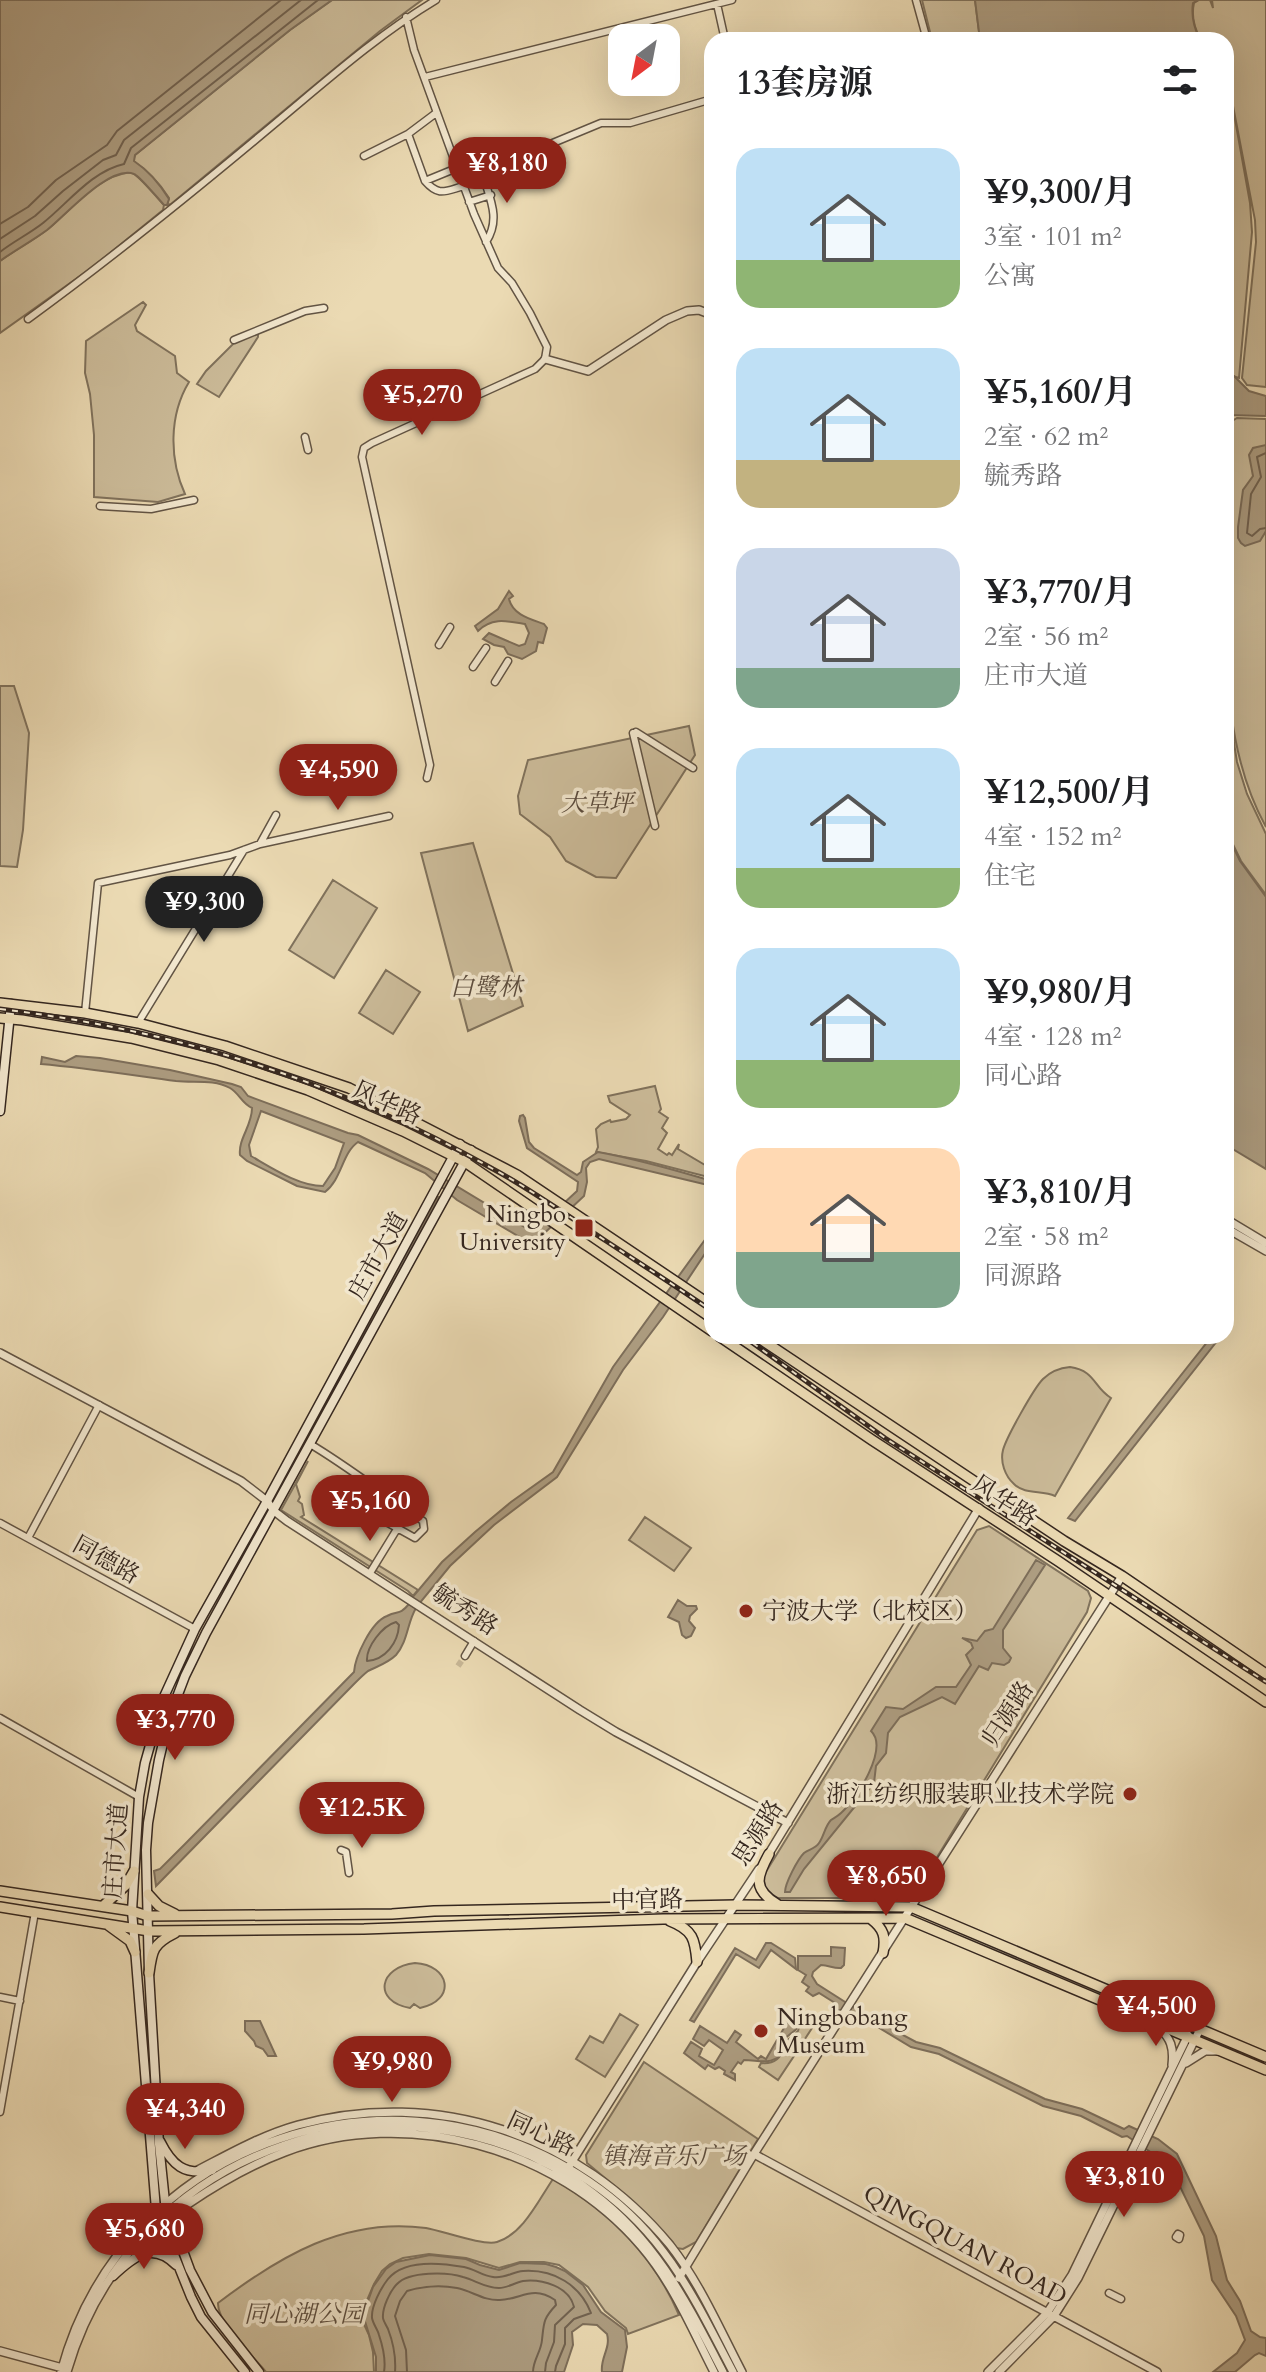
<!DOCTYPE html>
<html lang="zh">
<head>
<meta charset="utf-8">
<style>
	:root { --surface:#fff; --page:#f6f6f6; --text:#202124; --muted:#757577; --accent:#8f2418 }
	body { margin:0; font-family:Cardo,"Noto Serif SC",serif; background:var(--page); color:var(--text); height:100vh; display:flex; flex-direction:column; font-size:30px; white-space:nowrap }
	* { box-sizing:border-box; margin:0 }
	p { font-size:26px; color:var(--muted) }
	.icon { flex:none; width:44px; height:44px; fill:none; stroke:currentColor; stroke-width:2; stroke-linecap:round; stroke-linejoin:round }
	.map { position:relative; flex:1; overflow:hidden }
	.drawer { position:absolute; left:704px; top:32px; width:530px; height:1312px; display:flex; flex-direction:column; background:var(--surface); border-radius:24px; box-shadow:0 8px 32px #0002 }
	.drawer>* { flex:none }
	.needle { width:52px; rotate:212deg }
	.buttons { position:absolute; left:608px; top:24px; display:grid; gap:16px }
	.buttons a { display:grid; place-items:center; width:72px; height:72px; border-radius:16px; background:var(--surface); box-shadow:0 8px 32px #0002; font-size:40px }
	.price { position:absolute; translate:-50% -68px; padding:0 18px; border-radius:28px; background:var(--accent); color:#fff; font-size:26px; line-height:52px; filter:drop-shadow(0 2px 4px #0008) }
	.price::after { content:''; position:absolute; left:50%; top:48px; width:24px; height:18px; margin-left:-12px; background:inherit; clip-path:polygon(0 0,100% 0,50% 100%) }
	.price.active { background:#222; color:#fff }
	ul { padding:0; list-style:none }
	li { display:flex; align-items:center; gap:24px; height:200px; padding:0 32px }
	li span { display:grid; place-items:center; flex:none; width:224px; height:160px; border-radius:24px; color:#555 }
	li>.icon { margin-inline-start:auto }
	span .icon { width:96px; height:96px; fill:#fffc; stroke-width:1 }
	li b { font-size:34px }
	h2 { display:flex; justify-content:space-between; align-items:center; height:96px; padding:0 32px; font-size:34px }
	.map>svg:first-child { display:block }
	.green { fill:#ccbc9a; stroke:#80725c; stroke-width:2 }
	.water { fill:#ad9d81; stroke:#7d6e5a; stroke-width:2; fill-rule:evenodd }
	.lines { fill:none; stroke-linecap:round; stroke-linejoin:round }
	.shore { stroke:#716250; stroke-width:2 }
	.minor-tunnel { stroke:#c7b695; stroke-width:6; stroke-dasharray:6 3; stroke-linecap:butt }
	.minor-casing { stroke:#625444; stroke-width:9 }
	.tertiary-casing { stroke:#625444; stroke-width:10 }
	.secondary-casing { stroke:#35271f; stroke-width:11 }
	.primary-casing { stroke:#35271f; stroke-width:12 }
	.minor { stroke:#f2e7ce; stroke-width:6 }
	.tertiary { stroke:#f2e7ce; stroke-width:7 }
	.secondary { stroke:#f2e7ce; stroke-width:8 }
	.primary { stroke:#ebdab3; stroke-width:9 }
	.rail-casing { stroke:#35271f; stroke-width:5 }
	.rail { stroke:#f2e7ce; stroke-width:2; stroke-dasharray:6; stroke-linecap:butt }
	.poi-dot { fill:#8f2418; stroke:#f2e7ce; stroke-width:3 }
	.labels { text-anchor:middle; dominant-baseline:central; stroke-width:7; stroke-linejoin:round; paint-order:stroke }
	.park-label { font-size:24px; font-style:italic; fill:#5b4c3e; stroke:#f2e7ce }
	.street-label { font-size:24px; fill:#35271f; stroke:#f2e7ce }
	.poi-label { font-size:24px; fill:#35271f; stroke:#f2e7ce; text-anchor:end }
</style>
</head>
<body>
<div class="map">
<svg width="1266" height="2372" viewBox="0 0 1266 2372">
	<rect width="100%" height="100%" fill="#ebdab3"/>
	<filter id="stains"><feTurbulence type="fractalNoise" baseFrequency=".0025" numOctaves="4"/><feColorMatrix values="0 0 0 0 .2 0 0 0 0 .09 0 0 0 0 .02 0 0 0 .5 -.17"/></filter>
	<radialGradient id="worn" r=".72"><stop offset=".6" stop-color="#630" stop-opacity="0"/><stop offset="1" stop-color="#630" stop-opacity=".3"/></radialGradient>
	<!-- green -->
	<path class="green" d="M332 0H422L380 31 171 204 167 205 169 198C159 182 149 171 133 161L135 155 290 30Z
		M922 0H975L980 40H932Z
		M1199 0H1210L1213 8 1212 0H1266V387L1247 385 1242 378 1256 242 1255 220 1228 80 1250 203 1252 232 1239 378 1226 374V40H1201C1194 28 1191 16 1194 3Z
		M131 172C140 176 156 197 164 205L163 210 94 266 0 333V261C15 250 33 241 48 229 73 208 97 176 131 172Z
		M143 302 146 305 135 325 137 331 175 356 177 373 189 382C169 415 169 459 185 494L158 502 94 497V435L90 394 85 373 86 341Z
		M258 333V337L219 397 197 384 206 371 235 342Z
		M1231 418 1232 421 1237 418 1266 419V827C1224 751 1226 661 1226 577 1226 524 1226 470 1226 419Z
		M0 686H14L29 733 23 830 17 867 0 866Z
		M1226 692 1237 762 1247 794 1266 834V895L1241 861 1226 830Z
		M689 726 695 755 616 878 596 877 566 861 550 837 520 814 518 796 528 760Z
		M473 843 523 1006 468 1031 421 853Z
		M333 880 377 908 334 978 289 950Z
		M386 970 420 992 393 1034 359 1013Z
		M655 1086 661 1109 659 1112 668 1118 662 1128 667 1133 658 1149 667 1155 669 1153 672 1155 679 1144 678 1149 705 1165 712 1155V1178L646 1161 596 1152 598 1147 596 1129 601 1124 610 1120 611 1122 626 1119 630 1115 610 1102 608 1096Z
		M438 1197H440L275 1498H273Z
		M1070 1367C1096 1371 1093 1387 1111 1398L1055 1496C1042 1490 1025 1495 1014 1484 1005 1476 1000 1462 1003 1450 1006 1438 1034 1388 1043 1379 1051 1371 1059 1368 1070 1367Z
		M308 1461 296 1484 300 1497 298 1501 302 1504 304 1515 301 1517 418 1590 413 1596 408 1591 281 1510Z
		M645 1517 691 1548 674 1571 629 1540Z
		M989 1526 1088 1591 1091 1598 1087 1612 917 1890 905 1898H778L769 1895 763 1888 764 1875 977 1530Z
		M415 1963C450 1965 457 2000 420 2008L414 2004 410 2008C372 2001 379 1967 415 1963Z
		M803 2013 816 2022 799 2048 797 2047 794 2051 783 2044 798 2031Z
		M620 2014 638 2025 605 2077 576 2059 590 2036 603 2043Z
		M783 2049 794 2056 778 2080 759 2067 761 2063C772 2064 780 2061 783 2049Z
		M644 2062 758 2139 696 2242 683 2249 676 2248 629 2198 587 2163 586 2155Z
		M553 2179C608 2210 654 2256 679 2315L628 2334 626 2328 605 2311 588 2287 559 2265 544 2262H520L499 2268 466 2258 429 2254 403 2258 390 2264 382 2271 374 2284 362 2312V2320L369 2335 373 2352 374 2372H266C253 2356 217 2323 218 2303 280 2256 345 2217 426 2228 443 2231 483 2246 497 2242 523 2234 538 2201 553 2179Z"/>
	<!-- water -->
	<path class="water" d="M0 0H332L290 30 135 155 134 161C149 171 159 183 169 199L167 205H164C159 199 138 175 134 174 110 164 65 216 47 230 32 241 15 250 0 261Z
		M975 0H1198L1193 3C1191 16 1194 28 1200 40H980Z
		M1226 375 1234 376 1249 391 1266 396V416L1226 415Z
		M1266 445V531L1260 541 1245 546 1241 543 1238 538V527L1243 490 1253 476 1249 455 1253 448Z
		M509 591 513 596 509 599C513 615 530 619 544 624L547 628 543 643 538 642 536 651 522 659 508 654 504 647 494 645 483 639 489 633 519 646 525 644 529 633 525 624C507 621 492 617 478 631L475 626 498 609Z
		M1226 832 1240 861 1266 897V1169L1226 1145Z
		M76 1056 100 1058 170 1070 232 1084 241 1087 248 1096 348 1133 358 1135 428 1169 531 1231H534L577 1191 578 1182 527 1148 519 1121 520 1116 523 1115 525 1118 529 1142 534 1148 577 1175 581 1172 583 1162 598 1152C637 1159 675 1170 712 1181V1186L599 1159 590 1162 586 1168 587 1182 584 1196 538 1239 532 1241 523 1239 457 1200 425 1173 358 1142C342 1153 342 1179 325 1192L297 1186 247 1161 240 1155C238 1139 252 1126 252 1108 242 1104 239 1093 230 1088 213 1079 195 1083 176 1081 131 1075 87 1068 41 1064L42 1057 65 1062ZM261 1111 344 1143 335 1168 323 1186C299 1186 272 1168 251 1156L249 1145Z
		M712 1230V1243L663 1317 623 1370 557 1477 494 1525 450 1566 419 1604 411 1599 442 1562 475 1532 511 1502 553 1472 613 1367Z
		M1212 1336H1221L1075 1521 1068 1518Z
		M1036 1560 1045 1565 1003 1630V1648L1011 1658 1009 1662 1004 1665 992 1663 988 1670 979 1666 955 1704 942 1697 900 1717 888 1733 886 1753 876 1766 874 1783 804 1869 790 1892H785C785 1883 798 1859 804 1853 809 1849 815 1849 819 1843 824 1836 825 1826 831 1820 834 1818 838 1816 841 1813 857 1799 889 1748 871 1731L886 1707 903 1709 936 1687H956L971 1665 966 1655 973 1648 971 1643 962 1638 977 1641 985 1631 993 1629Z
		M678 1600 687 1606H696L697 1609 690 1616 689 1621 695 1628 691 1636 686 1638 682 1635 679 1622 668 1617Z
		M409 1604 416 1608C407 1623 408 1641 396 1655 388 1663 378 1666 368 1671 363 1675 358 1680 354 1684L156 1886 154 1871 160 1869 185 1844 354 1672C355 1657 371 1622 387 1616 398 1610 399 1616 409 1604Z
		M766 1943H771L795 1958 796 1969 771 1950 759 1968 736 1954 694 2022 690 2020 735 1948 756 1960Z
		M831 1947 845 1948 844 1965 841 1968C834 1969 829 1965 821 1965L813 1972 812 1976 817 1984 864 2014 916 2042 940 2048 1045 2099 1082 2109 1124 2129 1129 2126 1158 2139 1177 2154 1216 2236 1227 2280 1240 2301 1251 2331 1260 2337 1266 2338V2356L1259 2353 1255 2355 1235 2372H1213L1237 2353 1245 2340 1236 2316 1212 2280 1204 2236 1172 2170 1165 2162 1127 2136 1122 2137 1081 2116 1043 2106 939 2054 911 2047 861 2017 832 2008 835 2003 819 1993 813 1996 806 1991 809 1987 802 1982 806 1975 798 1970V1956H831Z
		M795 2009 803 2013C798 2037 791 2028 783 2042 783 2043 780 2055 780 2056 768 2065 758 2060 744 2060L741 2064 738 2062 731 2072 735 2074V2080L724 2074 725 2071 719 2067 715 2069 708 2065 705 2069 684 2053 691 2042 702 2049 699 2056 714 2065 723 2050 709 2040 704 2046 693 2039 700 2026 727 2043 735 2031 741 2035 736 2042 758 2059 761 2056 766 2059Z
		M245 2021H260L276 2056H268L263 2049 256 2046 254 2041 245 2031Z
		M430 2255 466 2259 480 2265 499 2270 520 2263 546 2264 556 2267 565 2271 583 2285 601 2312 625 2330 627 2347 622 2372H602C600 2358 611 2348 607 2334L597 2325 583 2324 572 2332 573 2345 564 2372H376V2357L363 2315 373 2287 386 2269 396 2262Z"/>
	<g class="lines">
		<!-- shore -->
		<path class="shore" d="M0 224 28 207 56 180 107 145 117 131 281 0
			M0 239 35 216 63 191 103 160 116 155 124 140 301 0
			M0 252C14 241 29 234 43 223 68 203 92 171 124 164L131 148 318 0
			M1266 453 1257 457 1261 477 1251 494 1247 533 1252 536 1260 529 1266 528
			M396 1622 399 1625C398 1643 385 1660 367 1661 366 1647 382 1626 396 1622Z
			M384 2372C386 2360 383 2347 379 2335 378 2330 373 2324 372 2318 371 2306 381 2288 388 2279 404 2259 442 2263 464 2267 475 2269 482 2276 493 2277 504 2279 512 2272 523 2271 554 2269 580 2285 591 2313L574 2319 565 2328V2344L556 2366 555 2372
			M395 2372C396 2358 393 2342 388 2329 387 2327 383 2320 383 2318 382 2308 390 2291 397 2284 409 2271 448 2272 463 2277 475 2280 485 2288 499 2288 507 2288 514 2283 523 2281 542 2279 569 2286 574 2307L555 2325 554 2342 546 2363 545 2372
			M407 2372 406 2350 395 2316 400 2301 407 2291C424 2286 440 2285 457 2288 472 2291 484 2301 500 2300 522 2299 532 2285 555 2300L556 2305C543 2319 544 2322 542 2340 541 2352 533 2360 533 2372"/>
		<!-- minor-tunnel -->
		<path class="minor-tunnel" d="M458 1666 465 1656"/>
		<defs>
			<path id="minor" d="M916 0 927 40
				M717 4 725 40
				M406 17 414 50 474 214 498 268 512 283 530 313 547 347 545 359 535 369 372 443 364 448 362 457 430 765 427 778
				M425 77 732 0
				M408 134 436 113
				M364 156 408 134 425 181 491 154 510 153 548 145 601 123H630L712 99
				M480 159C482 188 505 213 486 242
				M425 181C439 197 445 191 464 186
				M469 202 491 195
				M28 319C112 258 192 193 272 126 325 82 376 36 436 0
				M234 340 305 311 324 308
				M305 437 308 450
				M100 506 151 509 194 500
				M439 645 450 627
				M473 667 486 648
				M495 682 508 661
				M636 732 693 768
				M633 733 655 826
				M276 815 260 844 389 816
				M85 1013 98 883 230 855 260 844
				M138 1023 244 850
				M310 1444C349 1467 385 1496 423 1521L424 1529 415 1538 354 1504 346 1491 350 1481 360 1479
				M0 1523 195 1629
				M28 1538 99 1405
				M370 1573 397 1529
				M465 1656 474 1641
				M0 1718 139 1797
				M341 1850 346 1852 349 1873
				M0 1997 20 2001
				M0 2112 35 1912
				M1178 2234 1180 2235 1179 2239 1176 2237Z
				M1109 2293 1121 2299"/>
			<path id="tertiary" d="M545 359 588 371 666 320 687 311 699 310 712 315
				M1226 1219 1266 1243
				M1226 1228 1266 1251
				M0 1353 241 1481 267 1501 274 1511 287 1521 580 1710 616 1732 788 1823
				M768 1855 979 1508
				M1158 2027C1171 2038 1174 2048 1172 2065
				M1186 2063 1205 2051H1218
				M754 2154 1157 2372
				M568 2168 697 1962 759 1869
				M198 2170C231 2153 262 2135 298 2125 437 2087 579 2135 670 2245 700 2283 720 2330 742 2372
				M181 2201 188 2204C219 2183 250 2165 285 2152 407 2106 556 2147 641 2246 673 2283 692 2329 714 2372
				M679 2278 754 2154 1122 1576
				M0 2351 66 2369
				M61 2372C124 2136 405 2046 600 2189 668 2239 695 2300 733 2372
				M67 2372C131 2147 405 2052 593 2193 657 2241 687 2303 723 2372
				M988 2372 1047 2313 1072 2275 1188 2035
				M999 2372 1054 2316 1078 2278 1200 2029"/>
			<path id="secondary" d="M0 1111 11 1004
				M160 2141C172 2165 184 2176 212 2170
				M113 2276C133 2257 152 2241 176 2265
				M245 2372 201 2317 191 2297 156 2210 132 1911 139 1797 145 1763 163 1699 195 1629 267 1501 460 1144
				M259 2372 212 2312 190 2270 165 2202 159 2144 149 1973 146 1850 148 1823 159 1760 169 1718 185 1676 206 1633 471 1150"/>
			<path id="primary" d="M0 1003 85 1013 138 1023 225 1046 349 1088 517 1175 712 1306
				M0 1018 22 1020 131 1038 219 1060 308 1090 403 1131 465 1162 712 1331
				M719 1336 872 1440 1058 1561 1266 1702
				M756 1336 1064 1541 1122 1576 1266 1674
				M769 1854C757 1876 752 1889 777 1904
				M0 1891 132 1911 148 1916 392 1914 434 1911 736 1905 911 1907 1266 2057
				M148 1894 159 1906 175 1914
				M103 1906 126 1885 134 1871
				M0 1907 149 1931 364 1929 663 1919 905 1918 1266 2070
				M871 1919C884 1929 886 1937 883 1953
				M670 1921C693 1930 695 1939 697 1962
				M108 1925 130 1941 135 1952
				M149 1973C152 1950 153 1944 175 1933"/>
		</defs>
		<!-- minor casing -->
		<use href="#minor" class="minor-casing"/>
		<!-- tertiary casing -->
		<use href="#tertiary" class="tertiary-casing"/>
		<!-- secondary casing -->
		<use href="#secondary" class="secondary-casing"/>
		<!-- primary casing -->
		<use href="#primary" class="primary-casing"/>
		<!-- minor -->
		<use href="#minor" class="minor"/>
		<!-- tertiary -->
		<use href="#tertiary" class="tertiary"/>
		<!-- secondary -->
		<use href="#secondary" class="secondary"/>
		<!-- primary -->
		<use href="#primary" class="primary"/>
		<defs>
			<path id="rail" d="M0 1009C176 1030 338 1081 493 1169 532 1190 568 1216 606 1241 641 1264 677 1287 712 1311
				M743 1336 885 1438 1266 1682"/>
		</defs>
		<!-- rail casing -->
		<use href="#rail" class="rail-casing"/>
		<!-- rail -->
		<use href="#rail" class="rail"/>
	</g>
	<!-- markers -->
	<g class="poi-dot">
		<rect x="574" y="1218" width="20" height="20" rx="4"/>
		<circle cx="746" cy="1611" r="8"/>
		<circle cx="1130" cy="1794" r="8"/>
		<circle cx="761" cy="2031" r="8"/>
	</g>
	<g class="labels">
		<!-- park labels -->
		<g class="park-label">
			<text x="597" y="803">大草坪</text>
			<text x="486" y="987">白鹭林</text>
			<text x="674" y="2156">镇海音乐广场</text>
			<text x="304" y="2314">同心湖公园</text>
		</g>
		<!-- street labels -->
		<g class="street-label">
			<text transform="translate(387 1103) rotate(24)">风华路</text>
			<text transform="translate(378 1256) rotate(-61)">庄市大道</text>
			<text transform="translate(1004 1501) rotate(33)">风华路</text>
			<text transform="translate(106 1560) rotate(29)">同德路</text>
			<text transform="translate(465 1610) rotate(33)">毓秀路</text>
			<text transform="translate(1008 1714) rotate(-57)">归源路</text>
			<text transform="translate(758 1833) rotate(-58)">思源路</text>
			<text transform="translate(116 1851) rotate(-86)">庄市大道</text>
			<text transform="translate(647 1900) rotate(-1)">中官路</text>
			<text transform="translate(541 2134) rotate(25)">同心路</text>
			<text transform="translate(965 2245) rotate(28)">QINGQUAN ROAD</text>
		</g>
		<!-- poi labels -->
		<g class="poi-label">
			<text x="566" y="1214">Ningbo<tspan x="566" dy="28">University</tspan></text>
			<text x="762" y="1611" text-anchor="start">宁波大学（北校区）</text>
			<text x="1114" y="1794">浙江纺织服装职业技术学院</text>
			<text x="777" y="2017" text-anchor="start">Ningbobang<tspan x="777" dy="28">Museum</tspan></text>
		</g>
	</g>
	<rect width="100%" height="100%" filter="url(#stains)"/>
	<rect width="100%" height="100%" fill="url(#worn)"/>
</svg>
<div class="buttons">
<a><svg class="needle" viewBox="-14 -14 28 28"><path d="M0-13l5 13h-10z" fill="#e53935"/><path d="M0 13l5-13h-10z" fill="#757577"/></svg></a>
</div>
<b class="price" style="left:507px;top:205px">¥8,180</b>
<b class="price" style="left:422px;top:437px">¥5,270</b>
<b class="price" style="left:338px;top:812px">¥4,590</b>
<b class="price active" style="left:204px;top:944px">¥9,300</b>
<b class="price" style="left:370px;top:1543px">¥5,160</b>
<b class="price" style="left:175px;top:1762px">¥3,770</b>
<b class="price" style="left:362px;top:1850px">¥12.5K</b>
<b class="price" style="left:886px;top:1918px">¥8,650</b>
<b class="price" style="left:1156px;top:2048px">¥4,500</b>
<b class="price" style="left:392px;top:2104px">¥9,980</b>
<b class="price" style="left:185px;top:2151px">¥4,340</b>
<b class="price" style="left:1124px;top:2219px">¥3,810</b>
<b class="price" style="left:144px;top:2271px">¥5,680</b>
<section class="drawer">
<h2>13套房源<svg class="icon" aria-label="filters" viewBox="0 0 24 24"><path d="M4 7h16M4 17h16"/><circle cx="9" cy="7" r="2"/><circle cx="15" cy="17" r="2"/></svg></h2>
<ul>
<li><span style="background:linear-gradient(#bfe0f5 70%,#8fb573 0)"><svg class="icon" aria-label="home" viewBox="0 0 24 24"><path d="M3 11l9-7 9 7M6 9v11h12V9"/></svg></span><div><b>¥9,300/月</b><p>3室 · 101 m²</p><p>公寓</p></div></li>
<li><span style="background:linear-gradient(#bfe0f5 70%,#c2b280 0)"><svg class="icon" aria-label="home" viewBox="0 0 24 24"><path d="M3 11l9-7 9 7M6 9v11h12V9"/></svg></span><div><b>¥5,160/月</b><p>2室 · 62 m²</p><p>毓秀路</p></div></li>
<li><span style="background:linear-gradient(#c9d6e8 75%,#7fa58c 0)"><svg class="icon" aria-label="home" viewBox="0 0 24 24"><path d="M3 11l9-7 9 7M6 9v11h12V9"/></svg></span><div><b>¥3,770/月</b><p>2室 · 56 m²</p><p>庄市大道</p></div></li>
<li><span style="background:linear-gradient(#bfe0f5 75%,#8fb573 0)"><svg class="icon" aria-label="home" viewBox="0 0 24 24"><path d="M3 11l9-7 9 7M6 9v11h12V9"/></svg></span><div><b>¥12,500/月</b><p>4室 · 152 m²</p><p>住宅</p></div></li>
<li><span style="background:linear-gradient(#bfe0f5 70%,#8fb573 0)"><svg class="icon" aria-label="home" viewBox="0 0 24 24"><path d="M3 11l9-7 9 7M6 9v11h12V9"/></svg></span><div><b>¥9,980/月</b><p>4室 · 128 m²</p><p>同心路</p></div></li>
<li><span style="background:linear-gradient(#ffd9b3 65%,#7fa58c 0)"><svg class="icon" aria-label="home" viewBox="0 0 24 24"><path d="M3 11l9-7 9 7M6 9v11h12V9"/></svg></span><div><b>¥3,810/月</b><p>2室 · 58 m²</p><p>同源路</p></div></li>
</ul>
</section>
</div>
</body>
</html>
